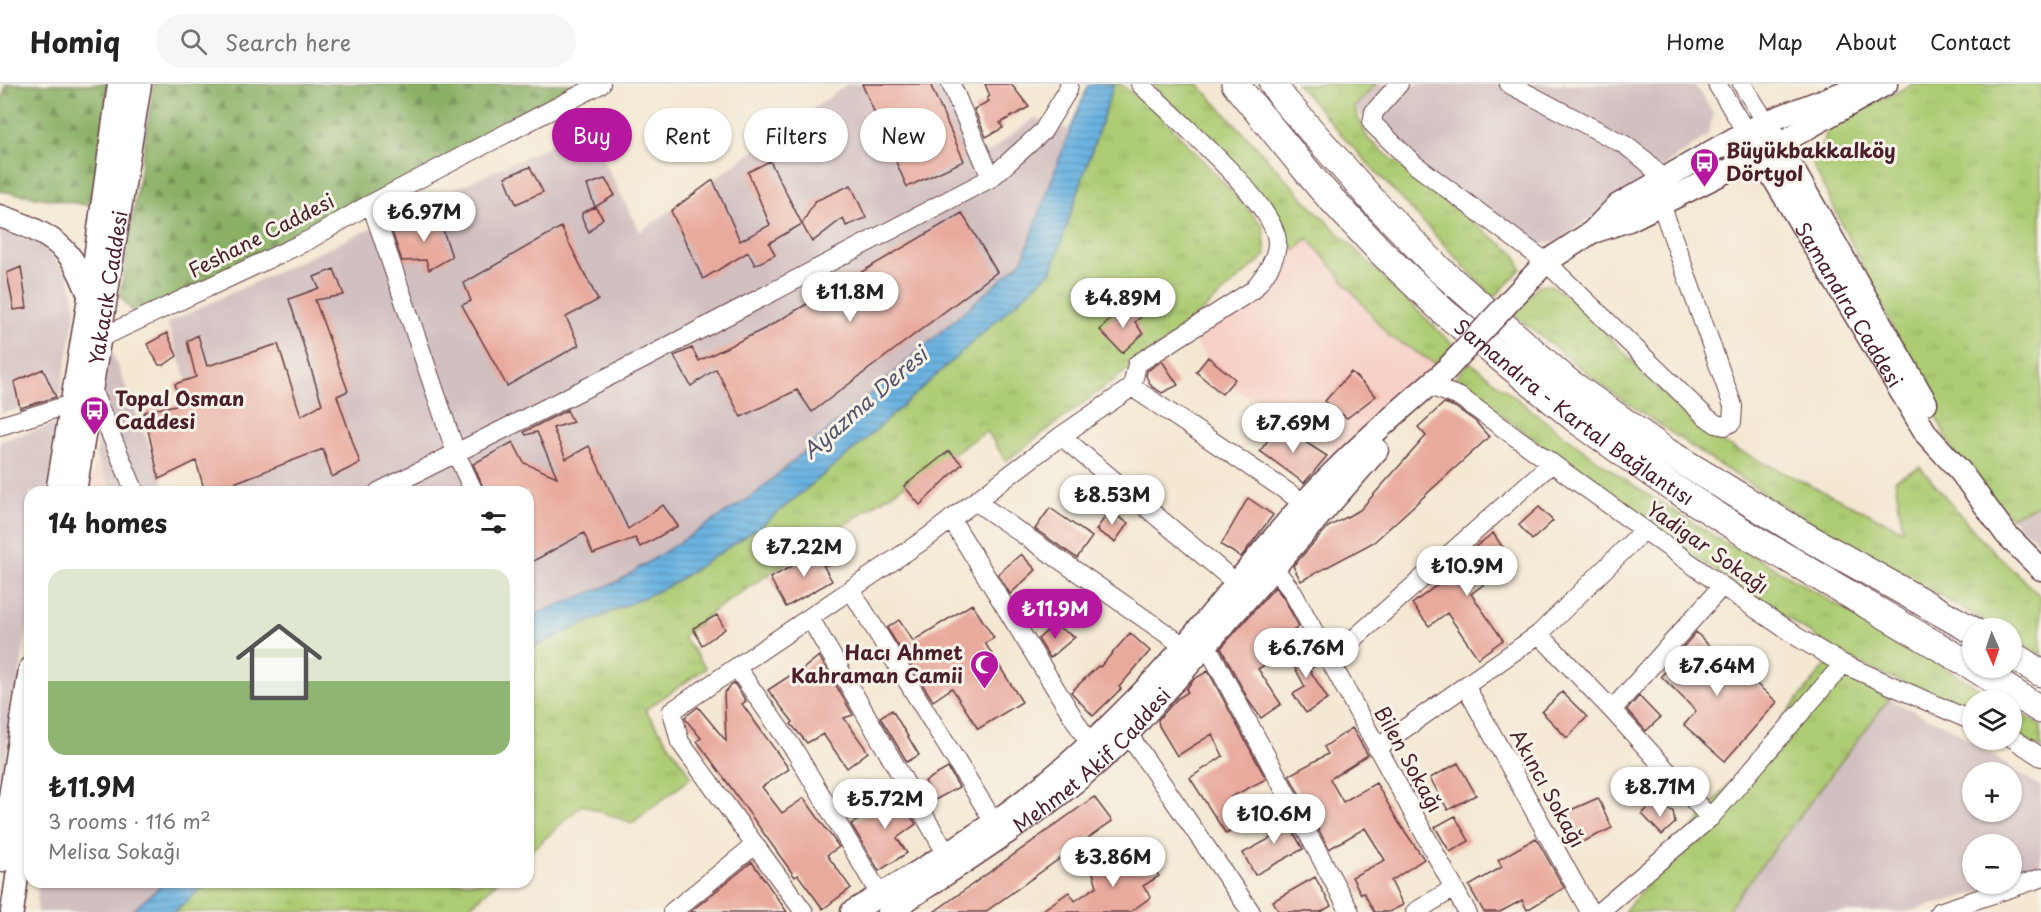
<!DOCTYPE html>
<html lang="en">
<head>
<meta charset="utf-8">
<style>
	:root { --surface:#fff; --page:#f6f6f6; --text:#222; --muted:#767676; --line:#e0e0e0; --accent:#b5179e }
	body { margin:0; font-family:"Playpen Sans",sans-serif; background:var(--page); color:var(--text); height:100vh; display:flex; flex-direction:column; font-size:22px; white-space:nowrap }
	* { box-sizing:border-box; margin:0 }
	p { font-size:20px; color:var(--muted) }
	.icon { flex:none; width:33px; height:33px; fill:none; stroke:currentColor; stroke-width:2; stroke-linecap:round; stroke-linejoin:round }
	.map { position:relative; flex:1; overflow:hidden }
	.side { position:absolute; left:24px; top:402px; width:510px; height:402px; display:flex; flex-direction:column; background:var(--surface); border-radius:18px; box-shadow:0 2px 4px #0004 }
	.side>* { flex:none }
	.banner { position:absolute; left:552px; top:24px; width:570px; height:54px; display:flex; gap:12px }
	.needle { width:39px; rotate:177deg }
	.buttons { position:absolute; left:1962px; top:534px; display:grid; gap:12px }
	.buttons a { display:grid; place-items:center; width:60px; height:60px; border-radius:50%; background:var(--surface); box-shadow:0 2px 4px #0004; font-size:30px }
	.price { position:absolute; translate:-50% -51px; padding:0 14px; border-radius:21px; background:#fff; color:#222; font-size:20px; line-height:39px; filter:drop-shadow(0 2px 3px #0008) }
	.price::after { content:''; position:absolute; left:50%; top:36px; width:18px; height:14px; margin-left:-9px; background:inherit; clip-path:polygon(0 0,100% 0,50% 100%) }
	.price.current { background:var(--accent); color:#fff }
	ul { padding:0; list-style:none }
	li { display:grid; align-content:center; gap:12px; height:318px; padding:0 24px }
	li span { display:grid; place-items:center; height:186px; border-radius:18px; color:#555 }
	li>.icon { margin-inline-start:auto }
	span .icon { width:108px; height:108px; fill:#fffc; stroke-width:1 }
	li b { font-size:26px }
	h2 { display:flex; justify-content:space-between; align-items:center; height:72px; padding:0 24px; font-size:26px }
	.pill { padding:0 21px; border-radius:27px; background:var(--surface); box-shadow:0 2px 4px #0004; font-size:21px; line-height:54px }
	.pill.current { background:var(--accent); color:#fff }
	header { display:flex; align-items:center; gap:36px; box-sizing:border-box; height:84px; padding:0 30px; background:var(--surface); border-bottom:2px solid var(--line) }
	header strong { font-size:28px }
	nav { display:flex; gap:33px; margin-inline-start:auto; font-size:21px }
	.search { width:420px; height:54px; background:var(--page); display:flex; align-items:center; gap:15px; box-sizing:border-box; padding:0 21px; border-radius:33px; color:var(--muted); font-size:22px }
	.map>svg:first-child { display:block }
	.built { fill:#f7d1c7 }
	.industrial { fill:#d2bfc0; fill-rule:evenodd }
	.grass { fill:url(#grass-tufts); stroke:#7c764f; stroke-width:1.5 }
	.forest { fill:url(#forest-firs); stroke:#6a6848; stroke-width:1.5 }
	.water { fill:url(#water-rules); stroke:#5a6986; stroke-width:1.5 }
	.building { fill:#e9aa9e }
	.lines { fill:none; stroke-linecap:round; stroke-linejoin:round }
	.minor-casing { stroke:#643d44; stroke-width:20 }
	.major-casing { stroke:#643d44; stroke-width:25 }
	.highway-casing { stroke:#643d44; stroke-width:29 }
	.minor { stroke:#fff; stroke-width:18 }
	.major { stroke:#fff; stroke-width:22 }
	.highway { stroke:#fff; stroke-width:27 }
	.major-bridge-casing { stroke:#643d44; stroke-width:25; stroke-linecap:butt }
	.major-bridge { stroke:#fff; stroke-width:22 }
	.labels { text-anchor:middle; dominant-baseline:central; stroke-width:6; stroke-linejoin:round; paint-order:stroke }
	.poi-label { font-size:20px; font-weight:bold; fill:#4a1f2b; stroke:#f7f3e8; text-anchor:start }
	.street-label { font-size:20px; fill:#4a1f2b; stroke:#f7f3e8 }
	.water-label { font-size:21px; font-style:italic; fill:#55536b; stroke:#f7f3e8 }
</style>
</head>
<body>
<header>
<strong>Homiq</strong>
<div class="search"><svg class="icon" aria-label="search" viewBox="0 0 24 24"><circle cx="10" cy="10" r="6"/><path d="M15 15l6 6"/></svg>Search here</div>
<nav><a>Home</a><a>Map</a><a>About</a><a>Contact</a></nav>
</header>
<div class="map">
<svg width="2041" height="828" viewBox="0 0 2041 828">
	<defs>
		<pattern id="grass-tufts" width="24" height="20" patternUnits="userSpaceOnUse" patternTransform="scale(1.5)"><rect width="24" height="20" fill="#adcc73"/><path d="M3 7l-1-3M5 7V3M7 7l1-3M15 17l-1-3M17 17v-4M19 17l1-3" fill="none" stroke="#96af64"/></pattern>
		<pattern id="forest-firs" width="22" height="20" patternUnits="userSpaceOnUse" patternTransform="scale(1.5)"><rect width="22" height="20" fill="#8ab065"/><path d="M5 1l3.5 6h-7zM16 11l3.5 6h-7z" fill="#738f53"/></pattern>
		<pattern id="water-rules" width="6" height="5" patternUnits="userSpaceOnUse" patternTransform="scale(1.5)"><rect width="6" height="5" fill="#69b3e1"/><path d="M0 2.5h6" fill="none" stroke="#5891b7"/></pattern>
	</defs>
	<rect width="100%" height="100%" fill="#f7f3e8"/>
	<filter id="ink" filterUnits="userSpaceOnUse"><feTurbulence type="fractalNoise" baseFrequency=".0167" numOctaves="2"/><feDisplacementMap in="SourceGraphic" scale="12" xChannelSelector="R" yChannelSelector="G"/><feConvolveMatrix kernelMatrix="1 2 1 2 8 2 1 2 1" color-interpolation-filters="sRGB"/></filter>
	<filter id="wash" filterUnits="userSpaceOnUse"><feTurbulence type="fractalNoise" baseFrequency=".008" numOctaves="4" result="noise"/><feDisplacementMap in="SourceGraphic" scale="24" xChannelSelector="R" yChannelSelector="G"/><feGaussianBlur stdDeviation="1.35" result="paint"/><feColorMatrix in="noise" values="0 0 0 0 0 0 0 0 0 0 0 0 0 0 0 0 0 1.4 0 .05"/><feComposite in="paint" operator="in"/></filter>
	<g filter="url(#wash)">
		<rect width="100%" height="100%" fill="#f4e8d3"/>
		<!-- built -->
		<path class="built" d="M1308 154 1389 252 1436 280 1338 372 1220 294 1195 258 1284 178Z
			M96 373 112 408H90Z"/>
		<!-- industrial -->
		<path class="industrial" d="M848 0H949L981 74 1034 34 1069 45 1041 128 1022 177 754 411 617 498 528 533V408H227L167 239 587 44 640 148Z
			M1376 0H1694L1714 30 1707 52 1554 159 1526 161 1417 86 1354 24Z
			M0 145 41 159 69 192 76 225 60 313 0 330Z
			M110 262 167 408H112L96 373Z
			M59 339 48 408H30V527L0 713V357Z
			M2041 420V460L2010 433Z
			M1889 615 1956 647 2041 703V791L2012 799V760H1972V800H2011L1905 828H1726ZM1972 688H2012V728H1972Z
			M38 798H165L131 828H37Z"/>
		<!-- grass -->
		<path class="grass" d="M1114 0H1120L1160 30 1263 142 1266 171 1182 245 1006 377 987 347 716 525 683 553 706 584 645 626 692 693 632 739 582 721 528 770V565L669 502 760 443 857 363 1052 186Z
			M1151 0H1198L1313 124 1453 261 1436 280 1389 252 1308 154 1295 167 1263 112Z
			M1297 0H1376L1354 24 1368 55 1420 98 1516 171 1521 185 1494 214 1348 58Z
			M1913 0H2041V420L2010 433 1959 379 1813 81 1830 41Z
			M1539 201H1550L1573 216 1702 349 1903 446 1895 396 1920 383 1980 454 2041 513V571L2012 553V544H1996L1762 410 1763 408 1713 377 1607 305 1513 230Z
			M1470 278 1553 343 1629 399 1731 463 1734 460 1999 616H1972V630L1846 573 1709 483 1453 296Z
			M1826 581 1889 615 1726 828H1624Z
			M2012 624 2041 642V665L2012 648Z
			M209 798H497L473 820 461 828H174Z"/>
		<!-- forest -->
		<path class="forest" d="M6 0H109L92 122 0 107V26Z
			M154 0H581L422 94 136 231 120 212Z"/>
		<!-- water -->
		<path class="water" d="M1089 0H1114L1052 186 857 363 760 443 669 502 528 565V533L617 498 754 411 1022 177C1045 118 1063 58 1089 0Z
			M165 798H209L174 828H131Z"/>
		<g id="blocks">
			<!-- building -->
			<path class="building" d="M862 0H930L964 77 907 103Z
				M985 0H1011L1029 23 1000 39 1003 44 986 53 974 25 989 17 987 14 990 12Z
				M770 77 802 140 769 159 775 171 755 181 748 168 703 195 671 127 713 96 740 157 770 141 748 88Z
				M530 83 543 108 516 120 505 93Z
				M605 95 615 111 595 123 587 101Z
				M851 101 866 134 846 142 843 134 812 158 802 140 815 117Z
				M595 123 603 134 589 148 582 134V129Z
				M962 129 997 188 812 328 797 306 741 333 716 285 691 302 674 272 692 264 699 277 766 244Z
				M438 131 452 173 429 186 426 176 402 177 392 148 409 142 410 147Z
				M561 143 598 216 566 233 579 261 507 302 462 221 471 217 464 199Z
				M21 183 27 224 14 226 7 189Z
				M334 185 344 211 315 216 348 307 337 312 360 379 332 393 323 365 234 399 237 408H205L196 377 159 395 144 328 180 320 175 300 196 293 187 257 198 251 207 282 278 260 301 332 322 320 289 215 319 204 314 193Z
				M1124 220 1141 233 1135 238 1143 250 1122 269 1100 246Z
				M167 249 177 272 164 281H159L147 260Z
				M1208 273 1235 295 1222 310 1196 288Z
				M1162 277 1178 301 1162 309 1152 303 1146 292 1147 287Z
				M43 285 56 313 20 324 14 298Z
				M1351 288 1376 312 1347 334 1325 317Z
				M1444 319 1455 323 1475 337 1489 353 1374 458 1301 497 1293 482 1328 443 1360 426 1426 352 1418 343Z
				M567 326 573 338 553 344 566 375 589 362 628 445 663 421 678 442 640 463 635 454 593 470 584 449 528 480V408H485L473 380 513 358 524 379 557 393 537 348 526 351 524 348Z
				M1279 341 1327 372 1304 399 1260 367Z
				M949 367 962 380 920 421 904 402Z
				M1248 414 1273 431 1241 473 1221 461Z
				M1539 423 1553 437 1532 456 1519 441Z
				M1050 424 1092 453 1077 474 1035 445Z
				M1109 427 1128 439 1115 458 1096 446Z
				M1493 449 1512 477 1482 497 1484 500 1471 510 1503 556 1478 574 1447 529 1429 542 1412 520 1473 474 1469 468Z
				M816 469H835L836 481H823L832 497 786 523 770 494Z
				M1021 470 1036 486 1010 510 998 490Z
				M1275 503 1283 513 1299 543 1269 561 1276 574 1258 585 1281 620 1261 634 1250 619 1221 564Z
				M972 520 994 554 985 559 1022 618 978 645 952 604 933 617 887 544 899 536 913 557Z
				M717 531 725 545 702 561 693 544Z
				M1054 541 1075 553 1050 574 1038 555Z
				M1696 548 1732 586 1736 582 1777 618 1725 677 1684 641 1696 627 1661 592 1682 572 1678 569Z
				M1130 549 1150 567 1119 603 1121 605 1093 632 1071 608 1098 582 1100 583Z
				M1292 558 1300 571 1311 566 1319 580 1309 585 1328 615 1306 629 1293 610 1305 603 1284 563Z
				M819 572 853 631 844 634 868 668 847 684 823 650 807 659 791 640 793 638 768 606 791 591 793 593Z
				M1208 587 1266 695 1231 713 1246 738 1226 750 1190 694 1223 672 1212 650 1177 672 1159 642 1158 636 1177 615 1188 608 1186 605 1194 595Z
				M734 599 746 617 742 620 789 685 762 703 782 729 804 714 839 763 827 771 851 804 823 825 798 791 795 793 727 698 697 657 701 654 686 636 685 633 698 623 726 657 724 609Z
				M1562 608 1587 633 1567 654 1542 628Z
				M1639 612 1660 634 1646 647 1627 626Z
				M892 626 919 671 907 678 880 633Z
				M1352 644 1368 671 1330 695 1343 718 1376 699 1399 739 1424 775 1391 797 1403 821 1389 828H1374L1364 809 1361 810 1352 793 1385 776 1365 744 1329 765 1289 691 1328 670 1324 663Z
				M1458 679 1476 711 1448 726 1430 694Z
				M948 684 959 703 935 716 925 697Z
				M894 707 916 740 897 754 907 769 879 787 851 740 874 727 871 723Z
				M1094 713 1112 737 985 828H934Z
				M1598 714 1612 744 1578 760 1564 729Z
				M1652 720 1673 727 1675 739 1662 751 1642 730Z
				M1281 727 1303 765 1255 791 1243 769 1271 754 1262 737Z
				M1455 732 1469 757 1450 768 1435 743Z
				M1536 754 1564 804 1527 826 1522 816 1500 828H1484L1469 802 1502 783 1498 776Z
				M1142 768 1159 792 1143 802 1151 813 1130 828H1040L1069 808 1075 817 1097 802 1093 789 1122 769 1128 778Z
				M752 778 787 828H690Z
				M1315 793 1331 822 1321 828H1279L1273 817Z"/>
		</g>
	</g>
	<g filter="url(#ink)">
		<use href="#blocks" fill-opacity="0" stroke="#643d44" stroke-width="1.5"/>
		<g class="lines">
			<defs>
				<path id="minor" d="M951 0 991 94
					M1399 0 1374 28 1372 39 1414 80 1546 178 1705 332 1716 340 1725 342 1732 338 1733 322 1661 120
					M1509 0 1625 61 1646 77 1663 95
					M1717 0 1746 48
					M1742 0 1766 38
					M371 120 456 369 474 408
					M98 255 309 156 363 124 601 0
					M1132 303 1304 419
					M1432 303 1460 313 1722 502 1799 554 1843 580 1972 637
					M91 304 135 408
					M0 342 71 320
					M1061 352 1235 498
					M378 408 636 279 991 94 1043 47 1068 6 1069 0
					M975 417 1184 562
					M951 435 1089 659
					M1273 483 1292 507 1467 828
					M851 506 994 738
					M810 534 946 769
					M1539 550 1612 626 1722 502
					M1206 560 1350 828
					M1330 576 1552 379
					M737 584 795 667 880 811
					M1466 603 1590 828
					M1612 626 1710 734 1843 580
					M1128 650 1251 828
					M2012 654 2041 673
					M1377 664 1539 550 1644 446
					M755 761 804 828
					M672 828 755 761 680 658 672 627 928 453 1061 352 1132 303 1137 280 1253 206C1264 192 1277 176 1277 158 1277 121 1170 29 1140 0
					M1415 828 1454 804
					M1599 828 1710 734
					M1939 828 2041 794"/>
				<g id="major">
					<path d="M1766 38 1926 319"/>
					<path id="s1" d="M1746 48 1927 351 1960 387 2006 450 2041 485"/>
					<path d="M0 132C21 139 52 151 67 169 77 181 83 196 89 211"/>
					<path d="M1596 147 1629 136 1759 71 1886 0"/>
					<path d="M1531 194 1546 178 1592 148 1618 121 1746 48 1766 38 1866 0"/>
					<path d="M57 408 92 196 119 0"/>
					<path id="s2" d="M75 408 140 0"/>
					<path d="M0 777 30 585"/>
					<path d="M12 828 30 704"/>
					<path d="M852 828C899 800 948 770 993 739 1041 706 1094 658 1134 617 1195 556 1245 485 1302 421 1344 374 1396 329 1444 288"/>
					<path id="s3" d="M889 828C971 772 1058 721 1128 650L1377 366"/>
				</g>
				<g id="highway">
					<path id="s4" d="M1235 0 1320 103 1381 168 1445 229 1578 337 1658 394 1751 453 1972 582"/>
					<path d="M1273 0 1285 17 1375 119 1440 186 1567 297 1667 368 1805 452 1972 546"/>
					<path d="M2012 571 2041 589"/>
					<path d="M1975 584 2041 626"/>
				</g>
			</defs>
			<!-- minor casing -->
			<use href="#minor" class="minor-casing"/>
			<!-- major casing -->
			<use href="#major" class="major-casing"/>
			<!-- highway casing -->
			<use href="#highway" class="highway-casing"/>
			<!-- minor -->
			<use href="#minor" class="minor"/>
			<!-- major -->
			<use href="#major" class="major"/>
			<!-- highway -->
			<use href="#highway" class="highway"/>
			<defs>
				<path id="major-bridge" d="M1444 288 1531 194"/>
			</defs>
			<!-- major-bridge casing -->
			<use href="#major-bridge" class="major-bridge-casing"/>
			<!-- major-bridge -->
			<use href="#major-bridge" class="major-bridge"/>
		</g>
	</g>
	<!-- icons -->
	<defs>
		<symbol id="bus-pin" viewBox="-11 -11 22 30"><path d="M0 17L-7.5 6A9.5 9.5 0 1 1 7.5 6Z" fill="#b5179e" stroke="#f7f3e8"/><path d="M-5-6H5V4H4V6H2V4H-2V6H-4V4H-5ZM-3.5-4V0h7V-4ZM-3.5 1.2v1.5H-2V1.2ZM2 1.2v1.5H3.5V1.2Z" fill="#fff"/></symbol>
		<symbol id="mosque-pin" viewBox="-11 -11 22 30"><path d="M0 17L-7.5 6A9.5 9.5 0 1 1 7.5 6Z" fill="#b5179e" stroke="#f7f3e8"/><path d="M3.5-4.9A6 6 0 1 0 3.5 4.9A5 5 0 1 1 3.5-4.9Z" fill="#fff"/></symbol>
	</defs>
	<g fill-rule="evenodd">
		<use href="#bus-pin" x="1688" y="62" width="33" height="45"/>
		<use href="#bus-pin" x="78" y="310" width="33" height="45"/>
		<use href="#mosque-pin" x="968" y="564" width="33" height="45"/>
	</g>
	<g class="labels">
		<!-- poi labels -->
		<g class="poi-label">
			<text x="1726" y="66">Büyükbakkalköy<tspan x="1726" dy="23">Dörtyol</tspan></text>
			<text x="115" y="314">Topal Osman<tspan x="115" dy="23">Caddesi</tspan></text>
			<text x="963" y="568" text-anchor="end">Hacı Ahmet<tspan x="963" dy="23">Kahraman Camii</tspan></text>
		</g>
		<!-- street labels -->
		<g class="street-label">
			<text transform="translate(261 151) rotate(-27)">Feshane Caddesi</text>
			<text stroke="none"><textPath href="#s2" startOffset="207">Yakacık Caddesi</textPath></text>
			<text stroke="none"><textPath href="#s1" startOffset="201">Samandıra Caddesi</textPath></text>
			<text stroke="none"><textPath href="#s4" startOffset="474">Samandıra - Kartal Bağlantısı</textPath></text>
			<text transform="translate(1708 463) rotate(35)">Yadigar Sokağı</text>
			<text stroke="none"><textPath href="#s3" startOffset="254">Mehmet Akif Caddesi</textPath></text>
			<text transform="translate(1409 675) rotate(61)">Bilen Sokağı</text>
			<text transform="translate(1548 704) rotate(61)">Akıncı Sokağı</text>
		</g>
		<!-- water labels -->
		<g class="water-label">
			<text transform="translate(864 318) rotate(-41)">Ayazma Deresi</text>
		</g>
	</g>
</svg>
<div class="buttons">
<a><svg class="needle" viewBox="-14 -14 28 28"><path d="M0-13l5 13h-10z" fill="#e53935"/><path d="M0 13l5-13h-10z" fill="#767676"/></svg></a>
<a><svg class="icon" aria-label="layers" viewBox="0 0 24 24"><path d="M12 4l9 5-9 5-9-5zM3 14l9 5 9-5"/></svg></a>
<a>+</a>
<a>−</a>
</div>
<b class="price" style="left:424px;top:159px">₺6.97M</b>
<b class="price" style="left:850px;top:239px">₺11.8M</b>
<b class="price" style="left:1123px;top:245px">₺4.89M</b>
<b class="price" style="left:1293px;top:370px">₺7.69M</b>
<b class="price" style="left:1112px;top:442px">₺8.53M</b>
<b class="price" style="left:804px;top:494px">₺7.22M</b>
<b class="price" style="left:1467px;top:513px">₺10.9M</b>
<b class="price current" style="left:1055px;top:556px">₺11.9M</b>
<b class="price" style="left:1306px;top:595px">₺6.76M</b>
<b class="price" style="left:1717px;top:613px">₺7.64M</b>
<b class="price" style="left:1660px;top:734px">₺8.71M</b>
<b class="price" style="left:885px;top:746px">₺5.72M</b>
<b class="price" style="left:1274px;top:761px">₺10.6M</b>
<b class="price" style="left:1113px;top:804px">₺3.86M</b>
<div class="banner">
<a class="pill current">Buy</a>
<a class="pill">Rent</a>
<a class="pill">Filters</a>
<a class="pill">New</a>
</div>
<section class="side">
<h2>14 homes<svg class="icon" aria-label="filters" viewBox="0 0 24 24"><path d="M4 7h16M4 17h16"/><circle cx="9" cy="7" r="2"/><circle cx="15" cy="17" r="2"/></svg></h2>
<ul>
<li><span style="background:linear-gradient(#dfe7d0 60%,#8fb573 0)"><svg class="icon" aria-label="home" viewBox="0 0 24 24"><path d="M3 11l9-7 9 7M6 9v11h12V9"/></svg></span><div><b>₺11.9M</b><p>3 rooms · 116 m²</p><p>Melisa Sokağı</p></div></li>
</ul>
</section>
</div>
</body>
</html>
